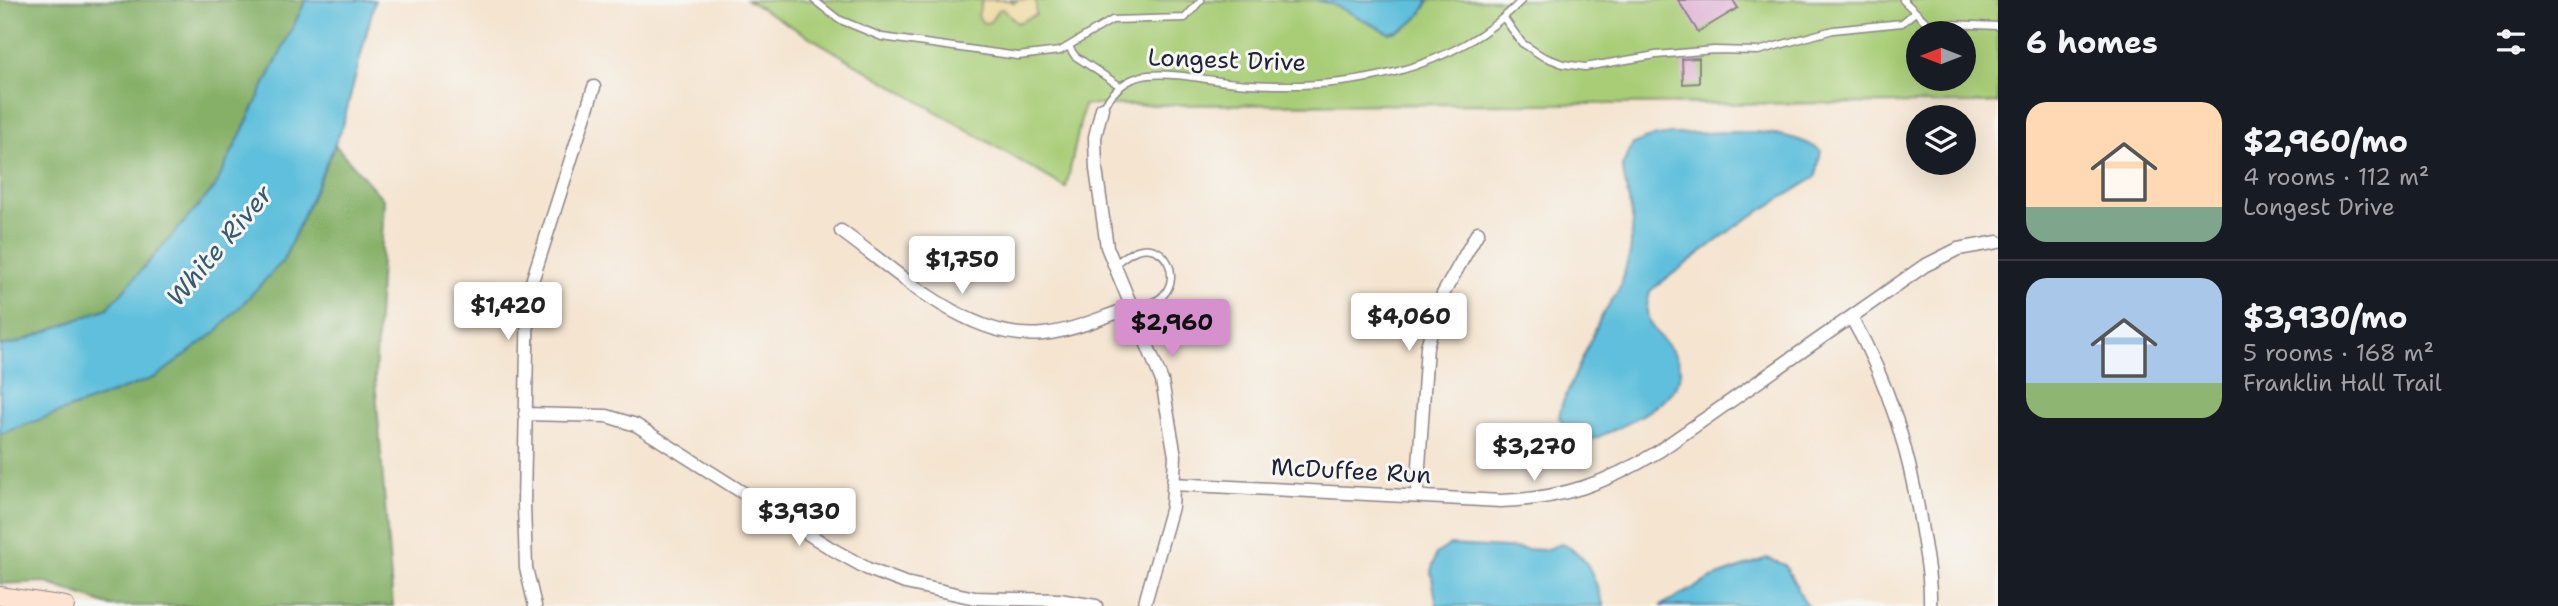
<!DOCTYPE html>
<html lang="en">
<head>
<meta charset="utf-8">
<style>
	:root { --surface:#171b24; --page:#20242c; --text:#f1f3f6; --muted:#9ea1a6; --line:#363941; --accent:#d690ce }
	body { margin:0; font-family:"Shantell Sans",sans-serif; background:var(--page); color:var(--text); height:100vh; display:flex; flex-direction:column; font-size:26px; white-space:nowrap }
	* { box-sizing:border-box; margin:0 }
	p { font-size:23px; color:var(--muted) }
	.icon { flex:none; width:38px; height:38px; fill:none; stroke:currentColor; stroke-width:2; stroke-linecap:round; stroke-linejoin:round }
	.map { position:relative; flex:1; overflow:hidden }
	.side { display:flex; flex-direction:column; background:var(--surface); width:560px }
	.side>* { flex:none }
	.needle { width:46px; rotate:270deg }
	.fabs { position:absolute; left:1906px; top:21px; display:grid; gap:14px }
	.fabs a { display:grid; place-items:center; width:70px; height:70px; border-radius:50%; background:var(--surface); box-shadow:0 7px 28px #0002; font-size:35px }
	.price { position:absolute; translate:-50% -60px; padding:0 16px; border-radius:7px; background:#fff; color:#222; font-size:23px; line-height:46px; filter:drop-shadow(0 2px 4px #0008) }
	.price::after { content:''; position:absolute; left:50%; top:42px; width:21px; height:16px; margin-left:-10px; background:inherit; clip-path:polygon(0 0,100% 0,50% 100%) }
	.price.current { background:var(--accent); color:#111 }
	ul { padding:0; list-style:none }
	li { display:flex; align-items:center; gap:21px; height:175px; padding:0 28px }
	li+li { border-top:2px solid var(--line) }
	li span { display:grid; place-items:center; flex:none; width:196px; height:140px; border-radius:21px; color:#555 }
	li>.icon { margin-inline-start:auto }
	span .icon { width:84px; height:84px; fill:#fffc; stroke-width:1 }
	li b { font-size:30px }
	h2 { display:flex; justify-content:space-between; align-items:center; height:84px; padding:0 28px; font-size:30px }
	main { display:flex; flex:1; min-height:0 }
	.map>svg:first-child { display:block }
	.green { fill:#a9cd77; stroke:#667859; stroke-width:2; fill-rule:evenodd }
	.forest { fill:#86b068; stroke:#546952; stroke-width:2 }
	.sand { fill:#eeda9e; stroke:#887e6c; stroke-width:2 }
	.water { fill:#5ebfdc; stroke:#40708c; stroke-width:2 }
	.building { fill:#e0b3d5 }
	.lines { fill:none; stroke-linecap:round; stroke-linejoin:round }
	.lane-casing { stroke:#8c8386; stroke-width:9 }
	.street-casing { stroke:#8c8386; stroke-width:15 }
	.secondary-casing { stroke:#8c8386; stroke-width:20 }
	.lane { stroke:#fff; stroke-width:6 }
	.street { stroke:#fff; stroke-width:12 }
	.secondary { stroke:#fee3d2; stroke-width:18 }
	.labels { text-anchor:middle; dominant-baseline:central; stroke-width:6; stroke-linejoin:round; paint-order:stroke }
	.street-label { font-size:24px; fill:#22223b; stroke:#f6f6f2 }
	.water-label { font-size:26px; font-style:italic; fill:#375973; stroke:#f6f6f2 }
</style>
</head>
<body>
<main>
<div class="map">
<svg width="1998" height="606" viewBox="0 0 1998 606">
	<rect width="100%" height="100%" fill="#f6f6f2"/>
	<filter id="ink" filterUnits="userSpaceOnUse"><feTurbulence type="fractalNoise" baseFrequency=".0143" numOctaves="2"/><feDisplacementMap in="SourceGraphic" scale="14" xChannelSelector="R" yChannelSelector="G"/><feConvolveMatrix kernelMatrix="1 2 1 2 8 2 1 2 1" color-interpolation-filters="sRGB"/></filter>
	<filter id="wash" filterUnits="userSpaceOnUse"><feTurbulence type="fractalNoise" baseFrequency=".00686" numOctaves="4" result="noise"/><feDisplacementMap in="SourceGraphic" scale="28" xChannelSelector="R" yChannelSelector="G"/><feGaussianBlur stdDeviation="1.57" result="paint"/><feColorMatrix in="noise" values="0 0 0 0 0 0 0 0 0 0 0 0 0 0 0 0 0 1.4 0 .05"/><feComposite in="paint" operator="in"/></filter>
	<g filter="url(#wash)">
		<rect width="100%" height="100%" fill="#f5e4d0"/>
		<!-- green -->
		<path class="green" d="M747 0H1998V103L1084 105 1066 188ZM1918 33H1964V79H1918Z"/>
		<!-- forest -->
		<path class="forest" d="M0 0H306L215 187 108 308 17 343 0 346Z
			M335 145 384 200 375 378 393 606H111L44 582 0 584V434L156 377 283 261Z"/>
		<!-- sand -->
		<path class="sand" d="M982 0H1009L1014 3 1018 0H1036V15L1017 23 1003 9 998 10 990 22 983 23 978 16Z"/>
		<!-- water -->
		<path class="water" d="M306 0H375L342 128 283 261 216 332 156 377 0 434V346L17 343 108 308 215 187Z
			M1315 0H1429C1421 18 1408 30 1389 33L1332 4Z
			M1671 134C1718 134 1781 123 1821 151L1816 177 1739 224 1650 291C1649 297 1646 306 1647 312 1648 333 1677 347 1680 368 1686 402 1605 435 1580 444L1569 434 1559 417 1562 404 1600 319 1620 287 1630 253 1633 222 1622 166 1633 144 1647 138Z
			M1561 544C1591 555 1593 578 1604 606H1437L1431 572 1436 554 1450 545 1544 550Z
			M1767 558 1785 565 1807 606H1660L1712 578Z"/>
		<g id="blocks">
			<!-- building -->
			<path class="building" d="M1678 0H1733L1738 8 1698 32Z
				M1699 58V83L1683 84 1682 59Z"/>
		</g>
	</g>
	<g filter="url(#ink)">
		<use href="#blocks" fill-opacity="0" stroke="#8c8386" stroke-width="2"/>
		<g class="lines">
			<defs>
				<path id="lane" d="M814 0 838 19 882 37 1018 56 1060 51 1112 20 1185 18 1201 0
					M1903 0 1927 23 1998 26
					M1504 18 1522 43 1542 56 1563 64 1585 67 1656 55 1714 50 1758 51 1833 30 1902 23 1914 13
					M1069 47 1075 56 1120 86
					M1102 108C1114 90 1126 78 1148 75 1181 72 1217 83 1250 84 1347 90 1452 73 1522 0
					M1113 266C1120 260 1128 253 1137 250 1167 240 1184 281 1159 299 1152 304 1141 305 1133 308"/>
				<path id="street" d="M1102 108 1095 137 1096 169 1107 247 1162 381 1175 456 1172 507 1144 606
					M841 231C897 271 969 342 1043 334 1074 331 1101 317 1131 308
					M1851 317C1890 384 1910 455 1922 531 1926 556 1931 581 1930 606
					M525 414 607 416 636 425 832 549 868 569 905 583 975 598 1059 600 1096 606
					M1173 484 1501 501C1561 499 1608 483 1659 451L1924 266 1958 249 1998 242
					M1417 496 1427 346 1443 294 1478 232
					M535 606 526 568 524 504 528 294 594 87"/>
				<path id="secondary" d="M0 596 65 606"/>
			</defs>
			<!-- lane casing -->
			<use href="#lane" class="lane-casing"/>
			<!-- street casing -->
			<use href="#street" class="street-casing"/>
			<!-- secondary casing -->
			<use href="#secondary" class="secondary-casing"/>
			<!-- lane -->
			<use href="#lane" class="lane"/>
			<!-- street -->
			<use href="#street" class="street"/>
			<!-- secondary -->
			<use href="#secondary" class="secondary"/>
		</g>
	</g>
	<g class="labels">
		<!-- street labels -->
		<g class="street-label">
			<text transform="translate(1227 60) rotate(2)">Longest Drive</text>
			<text transform="translate(1351 471) rotate(3)">McDuffee Run</text>
		</g>
		<!-- water labels -->
		<g class="water-label">
			<text transform="translate(219 245) rotate(-50)">White River</text>
		</g>
	</g>
</svg>
<div class="fabs">
<a><svg class="needle" viewBox="-14 -14 28 28"><path d="M0-13l5 13h-10z" fill="#e53935"/><path d="M0 13l5-13h-10z" fill="#9ea1a6"/></svg></a>
<a><svg class="icon" aria-label="layers" viewBox="0 0 24 24"><path d="M12 4l9 5-9 5-9-5zM3 14l9 5 9-5"/></svg></a>
</div>
<b class="price" style="left:962px;top:296px">$1,750</b>
<b class="price" style="left:508px;top:342px">$1,420</b>
<b class="price" style="left:1409px;top:353px">$4,060</b>
<b class="price current" style="left:1172px;top:359px">$2,960</b>
<b class="price" style="left:1534px;top:483px">$3,270</b>
<b class="price" style="left:799px;top:548px">$3,930</b>
</div>
<section class="side">
<h2>6 homes<svg class="icon" aria-label="filters" viewBox="0 0 24 24"><path d="M4 7h16M4 17h16"/><circle cx="9" cy="7" r="2"/><circle cx="15" cy="17" r="2"/></svg></h2>
<ul>
<li><span style="background:linear-gradient(#ffd9b3 75%,#7fa58c 0)"><svg class="icon" aria-label="home" viewBox="0 0 24 24"><path d="M3 11l9-7 9 7M6 9v11h12V9"/></svg></span><div><b>$2,960/mo</b><p>4 rooms · 112 m²</p><p>Longest Drive</p></div></li>
<li><span style="background:linear-gradient(#a9c7e8 75%,#8fb573 0)"><svg class="icon" aria-label="home" viewBox="0 0 24 24"><path d="M3 11l9-7 9 7M6 9v11h12V9"/></svg></span><div><b>$3,930/mo</b><p>5 rooms · 168 m²</p><p>Franklin Hall Trail</p></div></li>
</ul>
</section>
</main>
</body>
</html>
